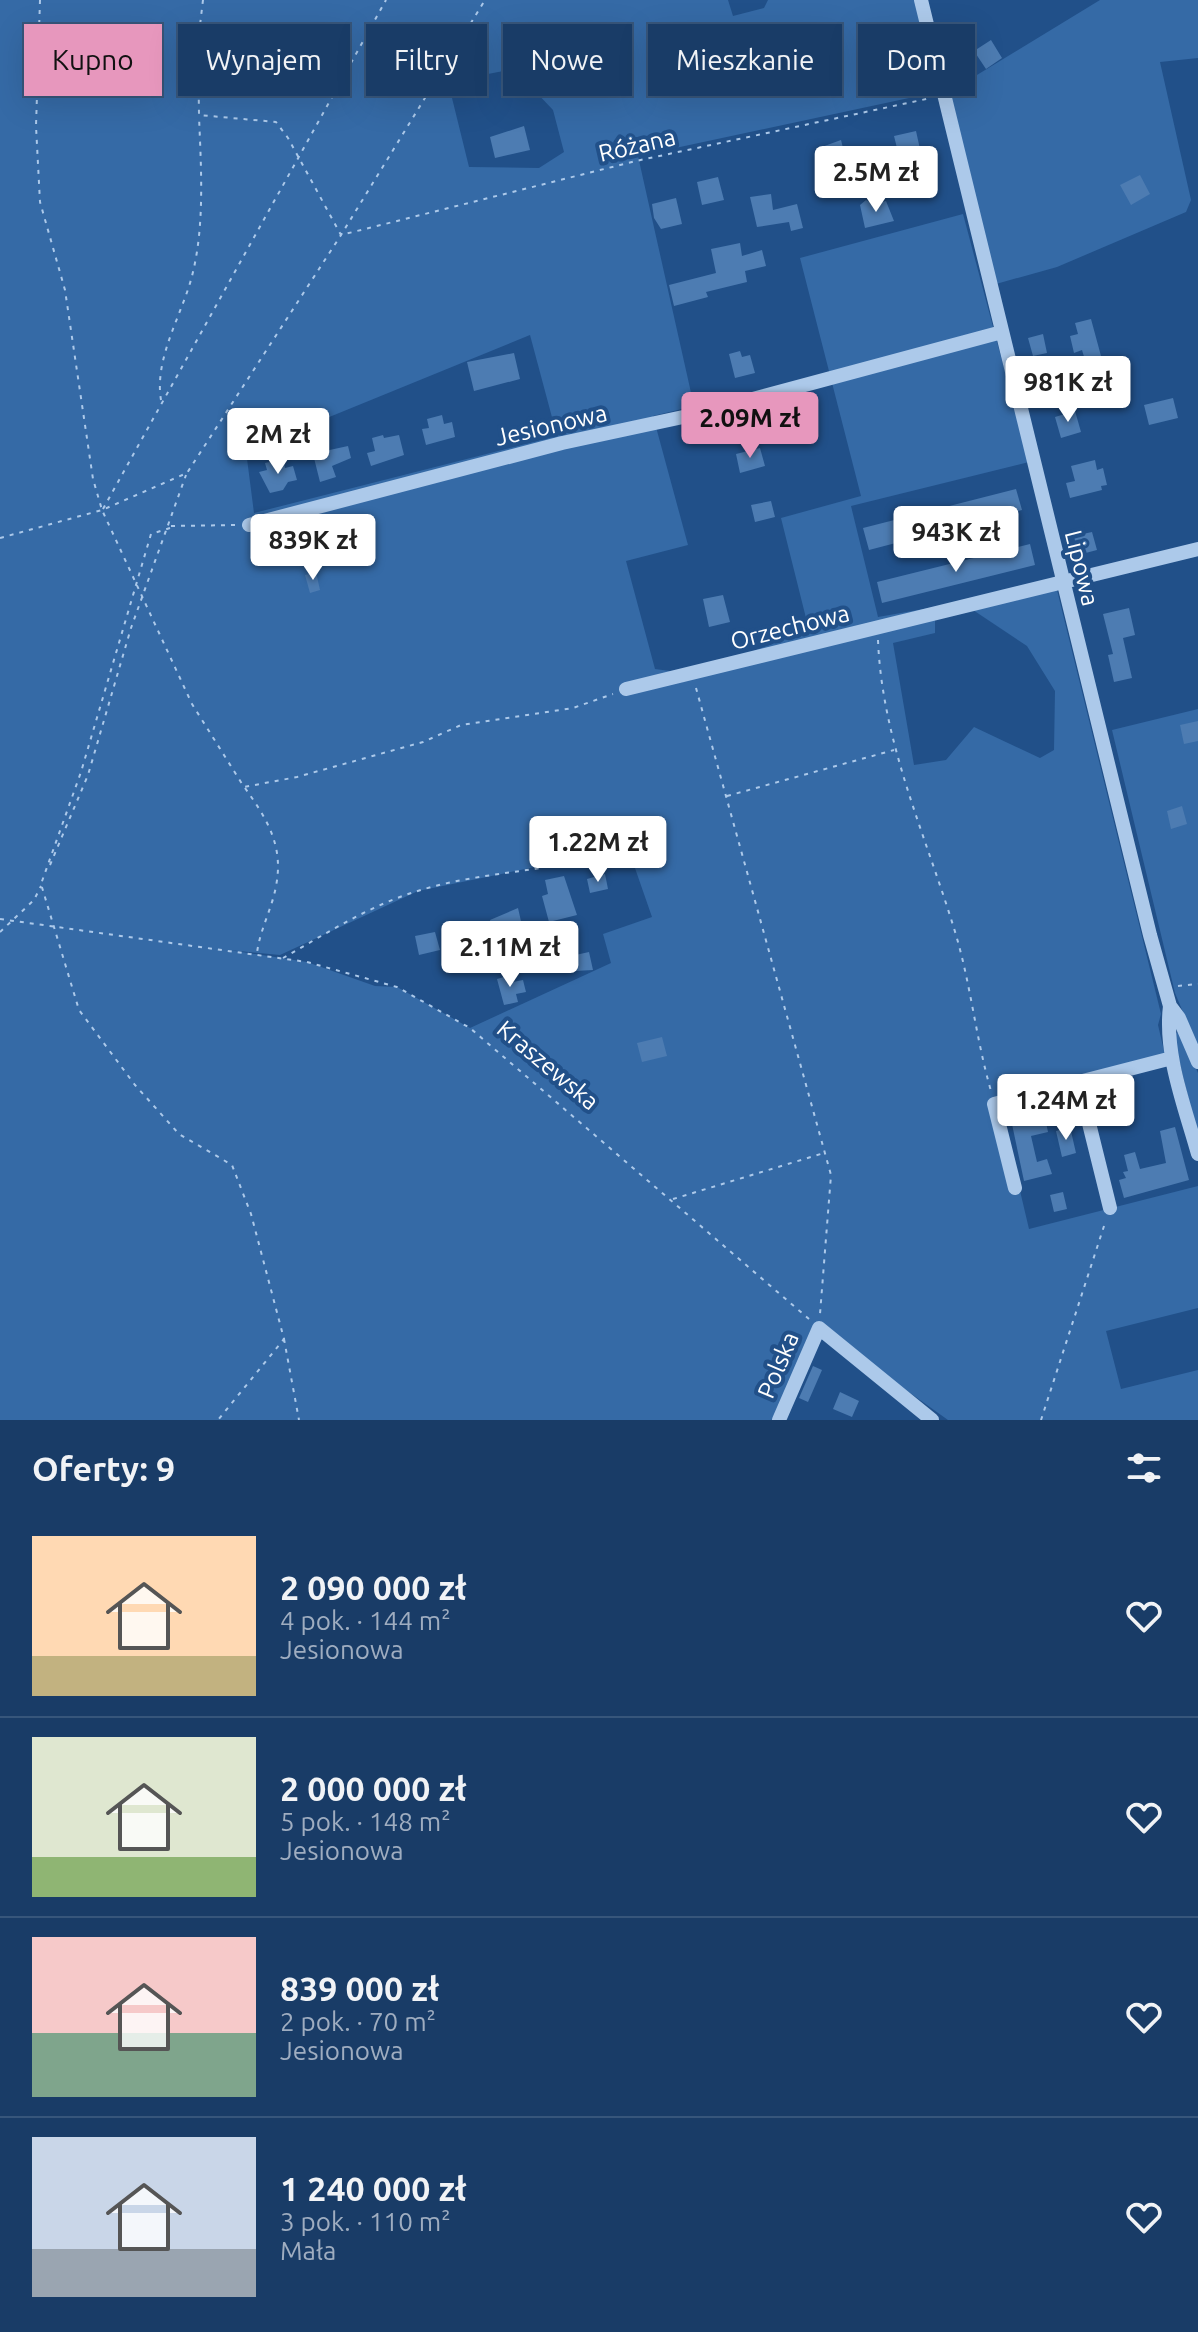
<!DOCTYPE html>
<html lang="pl">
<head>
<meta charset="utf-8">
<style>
	:root { --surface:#193c67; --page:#264770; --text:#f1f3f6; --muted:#9fadc0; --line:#37567b; --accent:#e797bd }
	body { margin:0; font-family:Ubuntu,sans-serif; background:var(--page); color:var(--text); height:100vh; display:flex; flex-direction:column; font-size:30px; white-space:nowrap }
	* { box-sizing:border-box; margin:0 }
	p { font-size:26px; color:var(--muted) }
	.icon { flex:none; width:44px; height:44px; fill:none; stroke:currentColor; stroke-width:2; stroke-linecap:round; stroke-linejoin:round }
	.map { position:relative; height:1420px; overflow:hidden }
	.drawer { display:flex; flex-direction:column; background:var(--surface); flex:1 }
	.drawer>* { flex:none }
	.banner { position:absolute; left:24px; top:24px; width:1150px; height:72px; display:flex; gap:16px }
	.price { position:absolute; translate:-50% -68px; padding:0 18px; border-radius:8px; background:#fff; color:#222; font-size:26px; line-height:52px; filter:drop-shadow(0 2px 4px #0008) }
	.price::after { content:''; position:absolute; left:50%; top:48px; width:24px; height:18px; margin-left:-12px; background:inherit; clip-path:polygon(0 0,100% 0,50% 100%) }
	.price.active { background:var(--accent); color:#111 }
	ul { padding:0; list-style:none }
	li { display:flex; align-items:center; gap:24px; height:200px; padding:0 32px }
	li+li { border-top:2px solid var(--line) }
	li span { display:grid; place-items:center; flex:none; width:224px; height:160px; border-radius:0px; color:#555 }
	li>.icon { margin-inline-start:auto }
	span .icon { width:96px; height:96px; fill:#fffc; stroke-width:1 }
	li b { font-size:34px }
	h2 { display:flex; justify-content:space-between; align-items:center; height:96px; padding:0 32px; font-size:34px }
	.pill { padding:0 28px; border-radius:0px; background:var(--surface); box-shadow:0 8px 32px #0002,0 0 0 2px var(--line); font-size:28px; line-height:72px }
	.pill.active { background:var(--accent); color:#111 }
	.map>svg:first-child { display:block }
	.green { fill:#356aa6; fill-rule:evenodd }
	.building { fill:#4d7cb2 }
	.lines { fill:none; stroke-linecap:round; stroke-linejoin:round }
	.path { stroke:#acc9ea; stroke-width:2; stroke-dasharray:4 6; stroke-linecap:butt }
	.minor { stroke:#acc9ea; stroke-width:14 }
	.labels { text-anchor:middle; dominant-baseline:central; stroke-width:8; stroke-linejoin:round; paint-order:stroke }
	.street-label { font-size:24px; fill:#fff; stroke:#215089 }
</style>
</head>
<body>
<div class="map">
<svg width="1198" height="1420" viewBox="0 0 1198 1420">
	<rect width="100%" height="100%" fill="#215089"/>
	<!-- green -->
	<path class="green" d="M0 0H728L733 16 764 8 768 0H916L937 92 638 156 694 406 653 416 688 545 626 561 655 669 692 674 809 630 781 518 861 496 800 258 963 214 1029 462 851 506 878 617 935 607V633L893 643 914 765 946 760 974 727 1040 758 1054 750 1055 691 1027 646 973 610 1057 590 1161 1014 1158 1025 1165 1055 998 1097 1029 1229 1198 1186V1308L1106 1331 1121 1389 1198 1370V1420H948L819 1328 779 1420H0ZM514 69 553 110 564 152 539 168 469 167 452 98 462 79ZM530 335 557 436 254 513 246 451ZM628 848 652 917 603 934 611 963 470 1028 397 987 375 986 307 962 229 950 280 955 418 891Z
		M1100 0H1198V58L1160 62 1191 200 1186 212 1057 267 996 284 947 86 972 78Z
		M1198 709V1048L1175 993 1112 730Z
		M1180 1031 1198 1073V1138L1173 1035Z"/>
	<!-- building -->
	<path class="building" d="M991 40 1002 58 986 69 974 51Z
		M524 126 530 150 495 158 490 137Z
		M916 131 922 158 901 164 894 136Z
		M841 140 848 168 825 171 819 148Z
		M1140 175 1150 194 1131 205 1120 185Z
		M718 177 724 200 702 205 697 182Z
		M771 194 773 210 797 204 803 228 791 231 789 222 757 227 750 197Z
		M676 198 682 224 661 229 654 218 652 204Z
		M866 200 874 204 886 201 894 221 865 228 860 205Z
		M740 243 742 256 762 250 766 266 745 271 747 282 706 292 708 297 674 306 669 285 716 273 711 249Z
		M1091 319 1101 356 1085 360 1082 350 1074 353 1070 336 1078 334 1075 323Z
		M1043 334 1047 353 1033 356 1028 338Z
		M740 351 742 357 750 355 755 373 735 378 729 354Z
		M514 353 520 379 474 391 467 362Z
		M1057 372 1061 389 1049 392 1045 375Z
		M1173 398 1178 418 1149 425 1144 405Z
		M1075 411 1081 432 1061 438 1055 417Z
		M442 415 444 424 452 422 455 437 426 445 422 429 429 428 427 419Z
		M383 435 384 438 399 435 404 455 371 466 367 453 375 451 372 438Z
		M348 446 351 458 332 466 336 477 320 482 312 450 324 447 325 451Z
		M760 448 765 466 740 473 736 454Z
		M283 459 285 468 293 466 297 480 288 482 283 490 270 493 259 472 267 470 265 463Z
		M1095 460 1097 470 1103 468 1107 485 1101 486 1102 490 1070 498 1066 483 1075 481 1071 466Z
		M1016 489 1022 510 869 550 863 528Z
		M771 501 775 517 755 522 751 505Z
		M1092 532 1097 550 1078 555 1074 536Z
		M1030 544 1035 565 882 603 877 582Z
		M316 572 320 590 310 593 305 575Z
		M723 595 730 622 709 627 703 599Z
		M1129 608 1135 635 1123 638 1132 678 1114 682 1108 655 1113 654 1103 614Z
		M1198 721V741L1184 744 1180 725Z
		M1182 806 1187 824 1171 829 1167 811Z
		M605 874 608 889 590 893 587 879Z
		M564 876 577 915 549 922 542 896 548 894 545 880Z
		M518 908 523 930 494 939 490 920Z
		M435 932 440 950 419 955 415 936Z
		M589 952 593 970 575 971 571 956Z
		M511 975 513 982 523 980 526 992 516 994 518 1002 504 1005 497 979Z
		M662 1037 667 1056 642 1062 637 1043Z
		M1125 1096 1130 1119 1111 1123 1106 1104Z
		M1024 1107 1030 1116 1044 1113 1048 1132 1031 1136 1037 1162 1047 1159 1052 1174 1024 1181 1009 1110Z
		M1070 1127 1076 1153 1062 1157 1056 1131Z
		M1175 1127 1189 1180 1124 1198 1119 1180 1126 1178 1123 1172 1128 1171 1124 1155 1135 1152 1140 1169 1166 1163 1160 1131Z
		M1063 1192 1067 1209 1054 1212 1050 1195Z
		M813 1366 822 1370 808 1402 799 1398Z
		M840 1392 859 1401 852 1417 833 1409Z"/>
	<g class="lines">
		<!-- path -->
		<path class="path" d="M40 0 36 126 40 202 65 290 93 479 102 510 192 704 244 787 297 777 423 742 461 725 573 708 613 694
			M203 0 198 42 199 115 276 122 288 138 341 235 636 161 931 98
			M161 400C154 358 182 315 192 276 205 226 201 167 199 116
			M103 509 386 0
			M171 526 236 525
			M170 528 151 534 81 772 41 884 79 1010 135 1085 179 1134 232 1165 251 1214 284 1339 218 1420
			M0 538 102 510 187 473 341 235 485 0
			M878 640C882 743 927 838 956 935 971 986 976 1039 991 1091
			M696 688 831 1175 820 1314
			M245 788C267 819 284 846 276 886 272 909 260 929 257 953
			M727 796 894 750
			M50 865 88 775 131 628 186 475
			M0 919 307 962 397 987 470 1028 809 1319
			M0 932 34 900 41 886
			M283 958C327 933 372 904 421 890 460 878 501 874 541 868
			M1178 986 1198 984
			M673 1199 824 1153
			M284 1339 299 1420
			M1041 1420 1105 1223"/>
		<!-- minor -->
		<path class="minor" d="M921 0 1150 935 1170 1006 1179 1018 1198 1062
			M249 525 562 443 697 414 1002 332
			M626 689 1198 549
			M1170 1006C1164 1055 1185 1107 1198 1154
			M1079 1083 1110 1208
			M1015 1188 994 1104 1172 1058
			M779 1420 819 1328 932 1420"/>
	</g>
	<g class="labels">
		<!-- street labels -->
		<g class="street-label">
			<text transform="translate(637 145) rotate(-13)">Różana</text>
			<text transform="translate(551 425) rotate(-13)">Jesionowa</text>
			<text transform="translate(1082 568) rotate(76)">Lipowa</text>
			<text transform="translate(790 627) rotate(-14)">Orzechowa</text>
			<text transform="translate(548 1065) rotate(40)">Kraszewska</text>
			<text transform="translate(778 1365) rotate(-67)">Polska</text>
		</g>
	</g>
</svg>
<b class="price" style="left:876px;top:214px">2.5M zł</b>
<b class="price" style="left:1068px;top:424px">981K zł</b>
<b class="price active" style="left:750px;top:460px">2.09M zł</b>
<b class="price" style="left:278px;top:476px">2M zł</b>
<b class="price" style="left:956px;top:574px">943K zł</b>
<b class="price" style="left:313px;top:582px">839K zł</b>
<b class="price" style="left:598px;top:884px">1.22M zł</b>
<b class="price" style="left:510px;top:989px">2.11M zł</b>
<b class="price" style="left:1066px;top:1142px">1.24M zł</b>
<div class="banner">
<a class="pill active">Kupno</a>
<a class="pill">Wynajem</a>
<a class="pill">Filtry</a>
<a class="pill">Nowe</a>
<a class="pill">Mieszkanie</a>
<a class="pill">Dom</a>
</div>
</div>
<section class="drawer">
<h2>Oferty: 9<svg class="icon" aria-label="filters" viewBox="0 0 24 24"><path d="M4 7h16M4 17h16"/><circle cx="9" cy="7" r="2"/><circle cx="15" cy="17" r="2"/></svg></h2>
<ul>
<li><span style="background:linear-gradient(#ffd9b3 75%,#c2b280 0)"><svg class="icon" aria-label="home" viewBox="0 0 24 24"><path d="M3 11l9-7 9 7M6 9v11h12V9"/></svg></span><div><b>2 090 000 zł</b><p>4 pok. · 144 m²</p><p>Jesionowa</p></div><svg class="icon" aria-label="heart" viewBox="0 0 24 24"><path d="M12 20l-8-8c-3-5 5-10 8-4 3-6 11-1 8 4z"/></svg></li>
<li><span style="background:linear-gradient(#dfe7d0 75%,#8fb573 0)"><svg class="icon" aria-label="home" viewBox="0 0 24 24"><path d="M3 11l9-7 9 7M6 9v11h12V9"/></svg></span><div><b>2 000 000 zł</b><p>5 pok. · 148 m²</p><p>Jesionowa</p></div><svg class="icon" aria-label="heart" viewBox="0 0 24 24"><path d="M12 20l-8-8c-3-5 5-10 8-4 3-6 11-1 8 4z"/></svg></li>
<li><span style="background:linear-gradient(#f6c9c9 60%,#7fa58c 0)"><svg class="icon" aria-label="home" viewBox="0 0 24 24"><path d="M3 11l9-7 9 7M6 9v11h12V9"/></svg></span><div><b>839 000 zł</b><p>2 pok. · 70 m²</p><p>Jesionowa</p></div><svg class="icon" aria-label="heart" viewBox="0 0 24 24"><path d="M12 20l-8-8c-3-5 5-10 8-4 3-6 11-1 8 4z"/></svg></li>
<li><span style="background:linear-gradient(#c9d6e8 70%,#9aa5b1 0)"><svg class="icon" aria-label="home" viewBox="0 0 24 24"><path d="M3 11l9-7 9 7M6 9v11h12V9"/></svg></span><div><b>1 240 000 zł</b><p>3 pok. · 110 m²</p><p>Mała</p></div><svg class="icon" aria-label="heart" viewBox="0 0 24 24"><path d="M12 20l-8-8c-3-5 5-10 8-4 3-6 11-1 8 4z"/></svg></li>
</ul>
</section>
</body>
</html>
